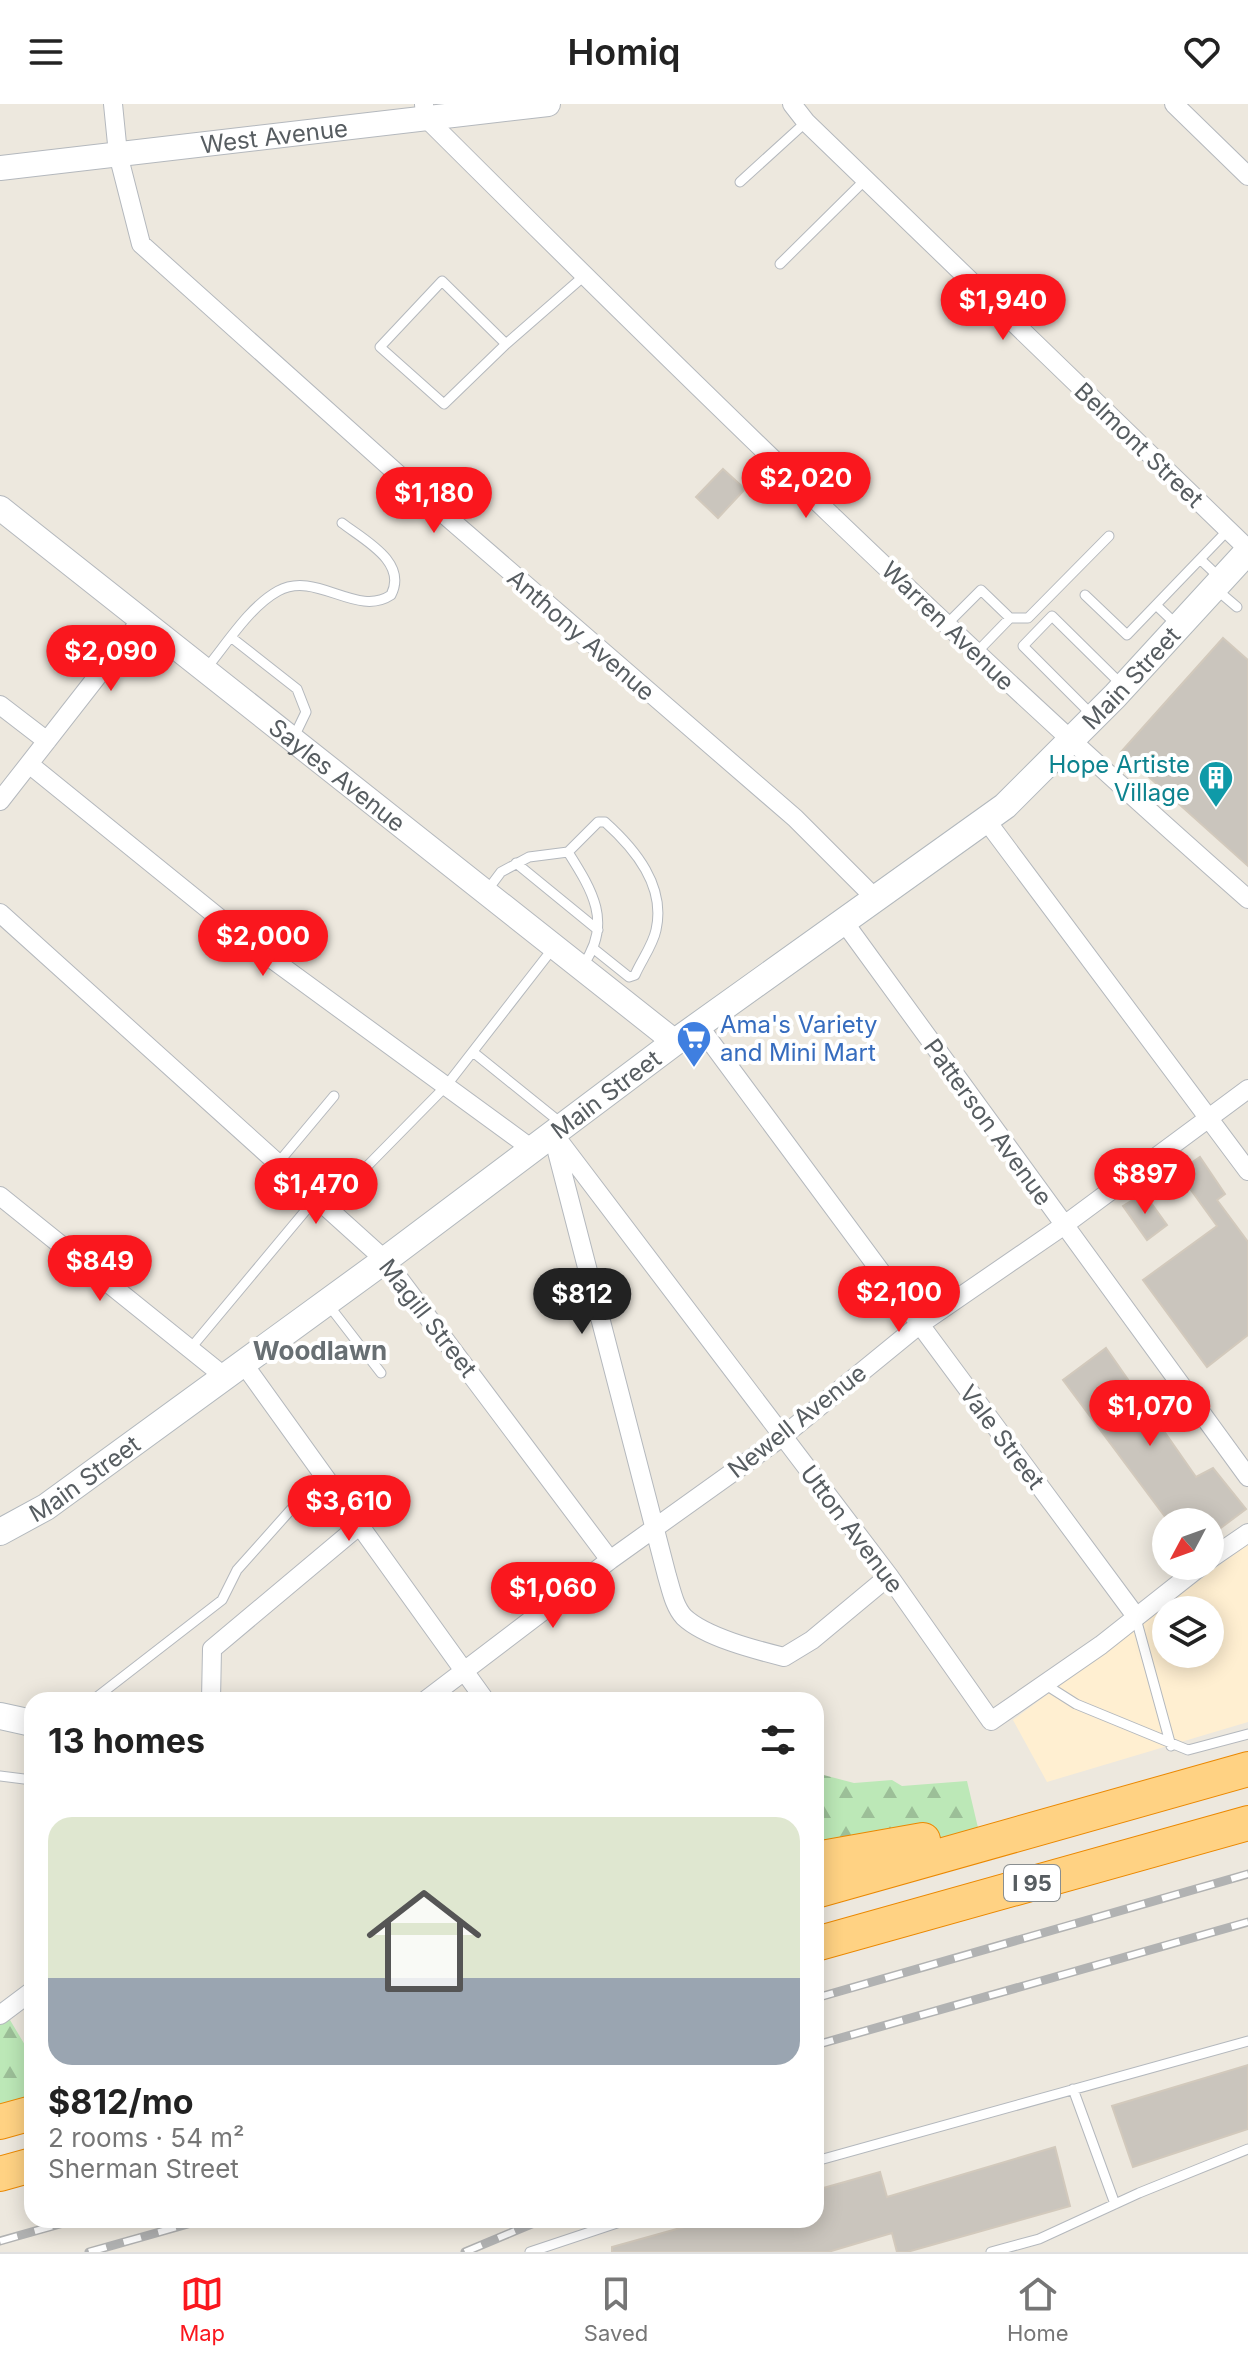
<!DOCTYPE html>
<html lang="en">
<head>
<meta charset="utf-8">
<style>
	:root { --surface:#fff; --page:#f6f6f6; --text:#222; --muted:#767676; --line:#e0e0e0; --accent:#fa171e }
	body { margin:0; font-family:Inter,sans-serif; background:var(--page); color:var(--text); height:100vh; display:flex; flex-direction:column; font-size:30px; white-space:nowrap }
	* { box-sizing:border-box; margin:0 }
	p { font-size:26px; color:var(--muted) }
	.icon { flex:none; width:44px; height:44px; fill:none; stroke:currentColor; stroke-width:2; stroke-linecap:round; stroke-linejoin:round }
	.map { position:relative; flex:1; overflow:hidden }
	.details { position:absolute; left:24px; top:1588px; width:800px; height:536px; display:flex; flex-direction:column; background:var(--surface); border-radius:24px; box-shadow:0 4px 20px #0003 }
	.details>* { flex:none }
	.needle { width:52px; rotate:229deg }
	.tools { position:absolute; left:1152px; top:1404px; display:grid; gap:16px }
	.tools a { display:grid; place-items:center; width:72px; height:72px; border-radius:50%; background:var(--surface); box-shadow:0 4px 20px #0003; font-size:40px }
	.price { position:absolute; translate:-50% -68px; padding:0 18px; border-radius:28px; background:var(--accent); color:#fff; font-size:26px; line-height:52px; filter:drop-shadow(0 2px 4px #0008) }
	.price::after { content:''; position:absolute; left:50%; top:48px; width:24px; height:18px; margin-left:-12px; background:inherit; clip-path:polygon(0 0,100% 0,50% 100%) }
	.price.current { background:#222; color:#fff }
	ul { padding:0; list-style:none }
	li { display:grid; align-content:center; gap:16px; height:424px; padding:0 24px }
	li span { display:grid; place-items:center; height:248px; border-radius:24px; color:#555 }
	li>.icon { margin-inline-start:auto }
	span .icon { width:144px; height:144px; fill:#fffc; stroke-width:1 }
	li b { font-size:34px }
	h2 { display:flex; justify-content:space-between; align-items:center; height:96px; padding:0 24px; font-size:34px }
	header { display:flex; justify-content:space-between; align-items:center; height:104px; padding:0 24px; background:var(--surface); font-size:36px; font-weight:600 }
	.menu { display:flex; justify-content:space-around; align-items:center; height:112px; border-top:2px solid var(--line); background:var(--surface); font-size:22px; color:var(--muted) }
	.menu a { display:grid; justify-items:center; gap:4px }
	.menu .current { color:var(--accent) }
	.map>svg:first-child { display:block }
	.commercial { fill:#ffefd1; fill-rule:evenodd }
	.forest { fill:url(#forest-firs) }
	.building { fill:#cac5bd; stroke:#d2c9bc; stroke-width:2 }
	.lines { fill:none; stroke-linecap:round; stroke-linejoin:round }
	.service-casing { stroke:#b4b8bd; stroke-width:11 }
	.minor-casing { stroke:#b4b8bd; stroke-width:20 }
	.tertiary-casing { stroke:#b4b8bd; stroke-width:26 }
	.secondary-casing { stroke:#b2b8bd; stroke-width:28 }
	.motorway-casing { stroke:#eb8800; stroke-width:36 }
	.service { stroke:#fff; stroke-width:9 }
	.minor { stroke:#fff; stroke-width:18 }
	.tertiary { stroke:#fff; stroke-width:24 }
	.secondary { stroke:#fff; stroke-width:26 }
	.motorway { stroke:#ffd283; stroke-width:34 }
	.rail-casing { stroke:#b1b2b2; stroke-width:9 }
	.rail { stroke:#fff; stroke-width:6; stroke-dasharray:18; stroke-linecap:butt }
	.labels { text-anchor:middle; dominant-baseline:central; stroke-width:8; stroke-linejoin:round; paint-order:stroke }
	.shield { fill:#fff; stroke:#898e90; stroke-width:2 }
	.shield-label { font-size:22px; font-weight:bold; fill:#575d61 }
	.street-label { font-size:24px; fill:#575d61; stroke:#fff }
	.culture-label { font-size:24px; fill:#0d838f; stroke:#fff; text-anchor:end }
	.shop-label { font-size:24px; fill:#366cbe; stroke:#fff; text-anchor:start }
	.neighbourhood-label { font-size:26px; font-weight:bold; fill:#686f73; stroke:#fff }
</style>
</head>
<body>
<header><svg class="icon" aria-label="menu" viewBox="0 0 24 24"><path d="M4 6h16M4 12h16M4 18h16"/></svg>Homiq<svg class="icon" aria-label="heart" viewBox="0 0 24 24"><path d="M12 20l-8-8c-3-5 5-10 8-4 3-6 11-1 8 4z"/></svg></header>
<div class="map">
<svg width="1248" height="2148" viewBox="0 0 1248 2148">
	<defs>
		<pattern id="forest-firs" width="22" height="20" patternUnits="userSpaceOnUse" patternTransform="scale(2)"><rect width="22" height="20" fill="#bce8b7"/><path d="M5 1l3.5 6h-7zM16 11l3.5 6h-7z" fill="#9cbf98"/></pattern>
	</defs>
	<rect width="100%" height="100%" fill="#ede8de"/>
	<!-- commercial -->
	<path class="commercial" d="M1248 1440V1618L1047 1678 1013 1616ZM1166 1506H1210V1550H1166Z"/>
	<!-- forest -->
	<path class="forest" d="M816 1669 854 1679 892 1676 902 1682 967 1677 979 1728 816 1788Z
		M7 1911 25 1941 32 1944V2007L0 2016V1913Z"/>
	<!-- building -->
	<path class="building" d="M723 365 745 385 718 414 696 393Z
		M1223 534 1248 556V762L1121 648Z
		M1200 1053 1225 1090 1217 1096 1248 1138V1231L1207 1263 1143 1176 1217 1122 1178 1068Z
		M1144 1089 1167 1121 1147 1136 1123 1102Z
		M1106 1244 1196 1373 1213 1364 1246 1405 1210 1432V1418H1169L1063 1276Z
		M1248 1961V2025L1133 2063 1112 2002Z
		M1055 2043 1070 2102 907 2148H897L892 2129 828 2148H612V2143L709 2116H816V2086L880 2068 887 2093Z"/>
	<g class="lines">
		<defs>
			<path id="service" d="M740 78 806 18
				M780 160 865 76
				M506 240 444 300 380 243 442 177 506 240 584 172
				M1200 455 1221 475
				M1217 486 1237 503
				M1085 491 1127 531 1228 426
				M1156 501 1177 521
				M946 521 981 486 1010 514H1028L1109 432
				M232 534 297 585 306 608 293 635
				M976 549 1010 514
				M205 566C226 541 249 503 278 487 316 466 357 514 391 491 408 458 364 436 342 419
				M1093 612 1023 542 1052 512 1121 580
				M568 748C592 786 613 819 583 861
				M516 759 598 826
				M486 788 501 768 529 753 568 748 598 718H605C635 745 666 782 656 826 653 841 641 857 635 871L629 873 594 845
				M473 948 561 1019
				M278 1059 334 992
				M327 1103 446 982 554 843
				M327 1199 381 1269
				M190 1245 316 1094
				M1135 1511 1171 1642
				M1046 1581 1076 1600 1188 1646 1248 1630
				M93 1596 222 1496 237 1466 295 1401 329 1379
				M0 1672 32 1676
				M1073 1985 1115 2100
				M816 2057 1248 1937
				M530 2148 626 2116
				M991 2148 1039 2135 1139 2089 1248 2045"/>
			<path id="minor" d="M113 0 118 50 141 140 401 373 795 714 876 795
				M424 0 425 13C693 280 964 545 1248 795
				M792 0 806 18 1248 445
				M1174 0 1248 72
				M0 601 47 637
				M29 660 250 839 532 1045
				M0 697 142 515
				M986 716 1248 1067
				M0 809 385 1156 610 1456
				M844 818 1248 1373
				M699 922 1135 1511
				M553 1029 889 1472 991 1617 1101 1541 1201 1462
				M554 1036 667 1472C671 1485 674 1502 684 1513 705 1533 756 1546 784 1553L812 1536 889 1472
				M0 1092 225 1273
				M243 1259 485 1596
				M1210 1455 1248 1429
				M211 1596 212 1545 361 1420
				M426 1596 610 1456 782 1333 919 1221 1063 1122 1248 985
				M0 1911 32 1887"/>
			<g id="tertiary">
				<path id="s1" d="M0 64 548 0"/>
				<path id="s2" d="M0 404 675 938"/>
			</g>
			<g id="secondary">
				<path id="s3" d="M0 1428 46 1403 385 1156 675 938 1005 702 1115 592 1248 447"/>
				<path d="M0 1612 32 1619"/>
			</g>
			<path id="motorway" d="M816 1755 923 1736
				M816 1787 1248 1665
				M816 1840 1248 1719
				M0 2018 32 2009
				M0 2070 32 2061"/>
		</defs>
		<!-- service casing -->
		<use href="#service" class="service-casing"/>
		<!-- minor casing -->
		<use href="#minor" class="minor-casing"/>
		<!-- tertiary casing -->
		<use href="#tertiary" class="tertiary-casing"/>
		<!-- secondary casing -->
		<use href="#secondary" class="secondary-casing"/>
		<!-- motorway casing -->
		<use href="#motorway" class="motorway-casing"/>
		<!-- service -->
		<use href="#service" class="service"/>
		<!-- minor -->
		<use href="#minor" class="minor"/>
		<!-- tertiary -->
		<use href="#tertiary" class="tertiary"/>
		<!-- secondary -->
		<use href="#secondary" class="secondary"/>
		<!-- motorway -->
		<use href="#motorway" class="motorway"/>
		<defs>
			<path id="rail" d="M816 1894 1248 1770
				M816 1941 1248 1818
				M0 2137 74 2116
				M89 2148 202 2116
				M465 2148 541 2116"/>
		</defs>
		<!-- rail casing -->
		<use href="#rail" class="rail-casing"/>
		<!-- rail -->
		<use href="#rail" class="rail"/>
	</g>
	<!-- icons -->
	<defs>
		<symbol id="building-pin" viewBox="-11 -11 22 30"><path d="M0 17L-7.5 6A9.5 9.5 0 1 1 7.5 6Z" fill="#0f9aa8" stroke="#fff"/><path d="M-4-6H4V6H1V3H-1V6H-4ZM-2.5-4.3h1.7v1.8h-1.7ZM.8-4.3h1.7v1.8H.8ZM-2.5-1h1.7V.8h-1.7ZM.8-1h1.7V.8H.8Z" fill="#fff"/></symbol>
		<symbol id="supermarket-pin" viewBox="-11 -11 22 30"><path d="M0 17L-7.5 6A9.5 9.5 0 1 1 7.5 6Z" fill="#3f7fe0" stroke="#fff"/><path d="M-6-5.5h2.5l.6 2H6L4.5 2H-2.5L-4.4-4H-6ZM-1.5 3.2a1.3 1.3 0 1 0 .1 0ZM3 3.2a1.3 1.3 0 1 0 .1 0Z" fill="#fff"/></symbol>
	</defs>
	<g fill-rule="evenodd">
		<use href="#building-pin" x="1196" y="654" width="40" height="54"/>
		<use href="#supermarket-pin" x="674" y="914" width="40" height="54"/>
	</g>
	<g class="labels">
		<!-- shield labels -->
		<rect class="shield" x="1004" y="1761" width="56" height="36" rx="6"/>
		<g class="shield-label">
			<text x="1032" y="1779">I 95</text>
		</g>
		<!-- street labels -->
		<g class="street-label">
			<text stroke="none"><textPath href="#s1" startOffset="276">West Avenue</textPath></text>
			<text transform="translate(1139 341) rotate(44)">Belmont Street</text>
			<text transform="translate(948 522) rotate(44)">Warren Avenue</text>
			<text transform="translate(581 531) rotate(41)">Anthony Avenue</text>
			<text stroke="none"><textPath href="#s3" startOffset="1420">Main Street</textPath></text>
			<text stroke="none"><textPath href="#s2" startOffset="430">Sayles Avenue</textPath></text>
			<text stroke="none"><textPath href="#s3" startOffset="748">Main Street</textPath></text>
			<text transform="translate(988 1018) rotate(54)">Patterson Avenue</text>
			<text transform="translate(428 1214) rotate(52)">Magill Street</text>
			<text transform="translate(797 1317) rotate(-38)">Newell Avenue</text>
			<text transform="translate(1002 1333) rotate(53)">Vale Street</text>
			<text stroke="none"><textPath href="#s3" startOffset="100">Main Street</textPath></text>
			<text transform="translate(852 1425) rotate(53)">Utton Avenue</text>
		</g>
		<!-- culture labels -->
		<g class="culture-label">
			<text x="1190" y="660">Hope Artiste<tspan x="1190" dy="28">Village</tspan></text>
		</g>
		<!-- shop labels -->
		<g class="shop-label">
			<text x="720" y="920">Ama's Variety<tspan x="720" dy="28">and Mini Mart</tspan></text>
		</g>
		<!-- neighbourhood labels -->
		<g class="neighbourhood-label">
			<text x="320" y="1246">Woodlawn</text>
		</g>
	</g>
</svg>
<div class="tools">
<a><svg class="needle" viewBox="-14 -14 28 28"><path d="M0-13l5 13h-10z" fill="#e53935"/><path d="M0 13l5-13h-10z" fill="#767676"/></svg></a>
<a><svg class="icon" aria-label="layers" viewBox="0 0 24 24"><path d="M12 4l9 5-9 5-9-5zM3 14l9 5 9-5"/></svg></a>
</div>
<b class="price" style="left:1003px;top:238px">$1,940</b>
<b class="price" style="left:806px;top:416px">$2,020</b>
<b class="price" style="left:434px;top:431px">$1,180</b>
<b class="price" style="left:111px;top:589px">$2,090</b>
<b class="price" style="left:263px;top:874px">$2,000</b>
<b class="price" style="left:1145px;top:1112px">$897</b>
<b class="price" style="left:316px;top:1122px">$1,470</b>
<b class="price" style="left:100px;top:1199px">$849</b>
<b class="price" style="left:899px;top:1230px">$2,100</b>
<b class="price current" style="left:582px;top:1232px">$812</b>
<b class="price" style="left:1150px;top:1344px">$1,070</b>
<b class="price" style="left:349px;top:1439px">$3,610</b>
<b class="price" style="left:553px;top:1526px">$1,060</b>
<section class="details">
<h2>13 homes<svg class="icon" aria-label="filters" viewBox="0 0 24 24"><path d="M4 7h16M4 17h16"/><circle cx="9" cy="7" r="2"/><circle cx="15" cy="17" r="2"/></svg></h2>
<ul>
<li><span style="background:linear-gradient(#dfe7d0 65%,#9aa5b1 0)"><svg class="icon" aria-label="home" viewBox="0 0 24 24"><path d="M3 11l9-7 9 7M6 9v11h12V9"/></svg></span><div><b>$812/mo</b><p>2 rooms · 54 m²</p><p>Sherman Street</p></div></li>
</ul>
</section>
</div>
<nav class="menu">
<a class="current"><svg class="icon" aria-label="map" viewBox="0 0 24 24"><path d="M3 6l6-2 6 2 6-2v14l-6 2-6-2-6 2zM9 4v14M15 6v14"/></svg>Map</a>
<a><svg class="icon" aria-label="saved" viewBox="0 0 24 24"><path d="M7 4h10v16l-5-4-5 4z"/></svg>Saved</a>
<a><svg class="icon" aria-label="home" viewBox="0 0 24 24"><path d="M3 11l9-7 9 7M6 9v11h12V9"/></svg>Home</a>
</nav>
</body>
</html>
